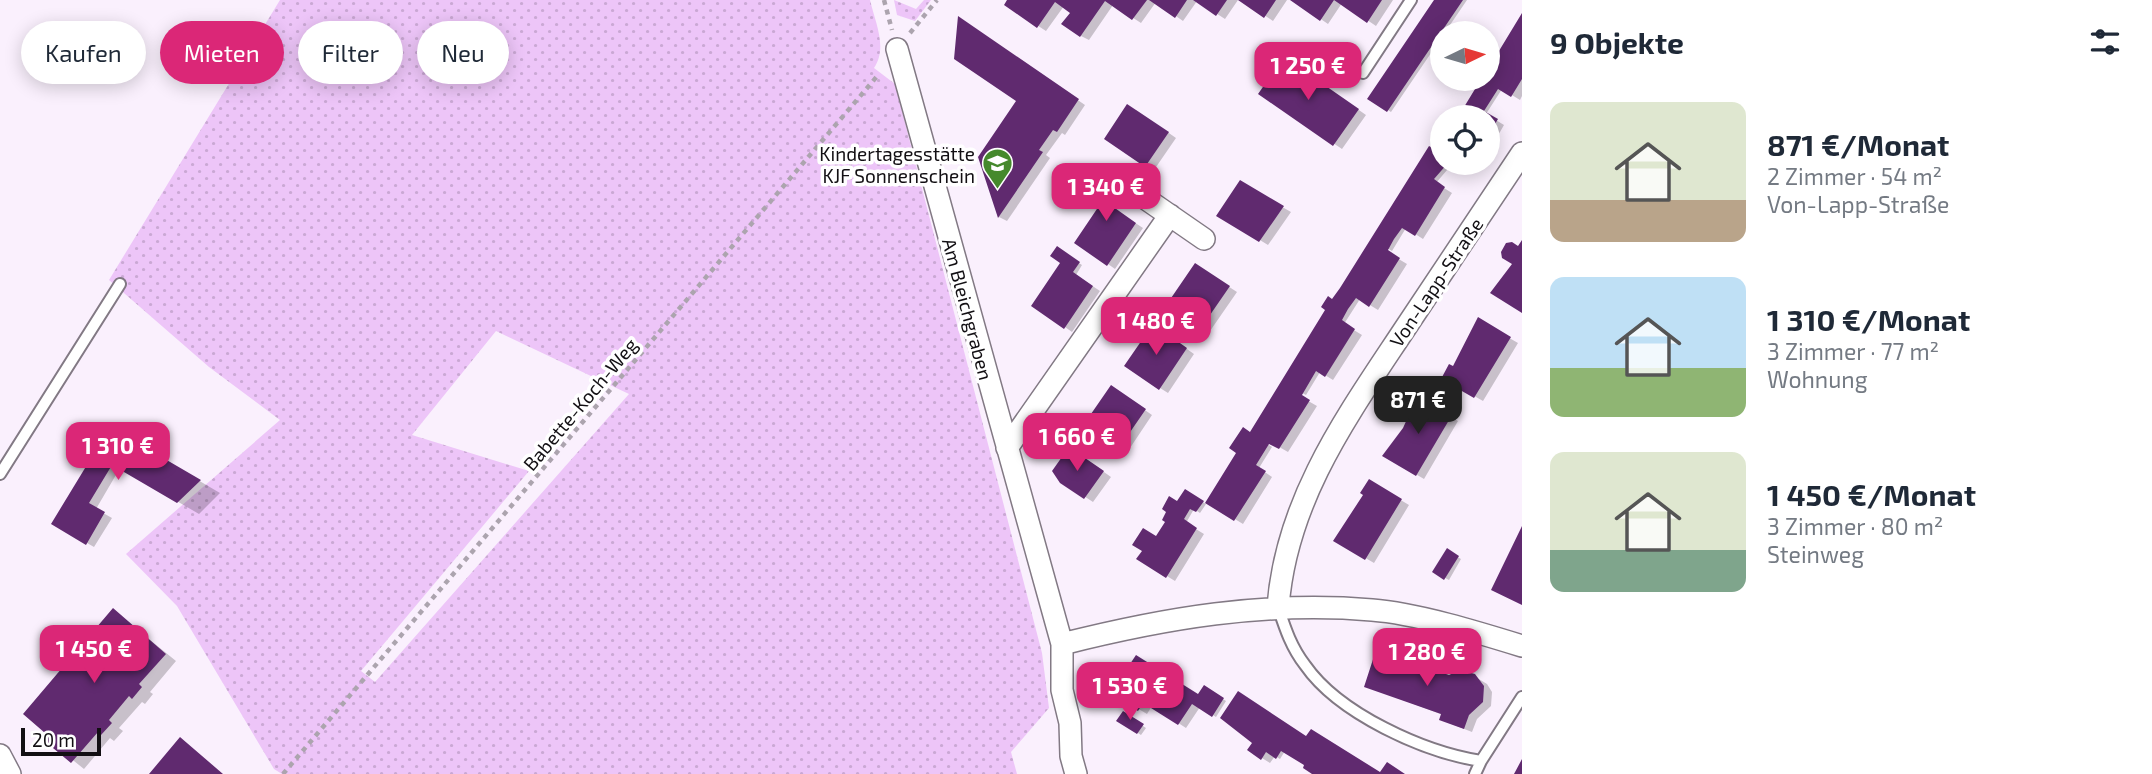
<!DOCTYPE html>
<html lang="de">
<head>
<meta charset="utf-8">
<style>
	:root { --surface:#fff; --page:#f2f2f3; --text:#1f2937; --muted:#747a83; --accent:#db2777 }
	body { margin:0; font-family:"Exo 2",sans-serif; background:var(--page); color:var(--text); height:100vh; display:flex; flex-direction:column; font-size:26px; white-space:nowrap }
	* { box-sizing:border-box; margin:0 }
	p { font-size:23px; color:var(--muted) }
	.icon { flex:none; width:38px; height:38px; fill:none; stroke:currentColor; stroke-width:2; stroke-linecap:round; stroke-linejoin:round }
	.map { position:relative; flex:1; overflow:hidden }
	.side { display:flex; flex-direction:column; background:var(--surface); width:630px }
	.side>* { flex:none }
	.banner { position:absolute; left:21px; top:21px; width:665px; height:63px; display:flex; gap:14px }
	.needle { width:46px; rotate:85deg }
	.controls { position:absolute; left:1430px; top:21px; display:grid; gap:14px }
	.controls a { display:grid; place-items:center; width:70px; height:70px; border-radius:50%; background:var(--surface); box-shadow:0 4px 18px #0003; font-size:35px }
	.scale { position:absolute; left:21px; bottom:18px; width:80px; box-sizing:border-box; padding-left:7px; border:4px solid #120f13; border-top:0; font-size:19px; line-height:24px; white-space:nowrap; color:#120f13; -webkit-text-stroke:5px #fff; paint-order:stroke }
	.price { position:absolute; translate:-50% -60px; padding:0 16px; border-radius:14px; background:var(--accent); color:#fff; font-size:23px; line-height:46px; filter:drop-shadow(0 2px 4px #0008) }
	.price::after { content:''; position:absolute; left:50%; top:42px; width:21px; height:16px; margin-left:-10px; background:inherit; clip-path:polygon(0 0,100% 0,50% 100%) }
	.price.selected { background:#222; color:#fff }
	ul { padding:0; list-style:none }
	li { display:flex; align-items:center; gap:21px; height:175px; padding:0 28px }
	li span { display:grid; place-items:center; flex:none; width:196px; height:140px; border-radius:14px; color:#555 }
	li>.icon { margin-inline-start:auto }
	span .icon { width:84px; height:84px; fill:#fffc; stroke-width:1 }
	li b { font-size:30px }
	h2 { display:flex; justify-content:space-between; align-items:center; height:84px; padding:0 28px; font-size:30px }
	.tag { padding:0 24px; border-radius:32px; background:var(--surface); box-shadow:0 4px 18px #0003; font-size:24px; line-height:63px }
	.tag.selected { background:var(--accent); color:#fff }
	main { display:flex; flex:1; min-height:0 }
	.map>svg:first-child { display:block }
	.grass { fill:url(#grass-dots); fill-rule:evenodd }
	.shadow { fill:#0003 }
	.building { fill:#602a6f }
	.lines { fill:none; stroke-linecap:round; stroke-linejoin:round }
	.service-casing { stroke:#827984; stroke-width:14 }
	.minor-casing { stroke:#827984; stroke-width:24 }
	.path { stroke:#aca4ae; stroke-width:4.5; stroke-dasharray:5 5; stroke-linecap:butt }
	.service { stroke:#fff; stroke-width:10 }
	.minor { stroke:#fff; stroke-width:21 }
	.labels { text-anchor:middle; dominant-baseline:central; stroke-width:7; stroke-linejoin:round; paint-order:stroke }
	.poi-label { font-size:19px; fill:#120f13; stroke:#fff; text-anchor:end }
	.street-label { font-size:19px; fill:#120f13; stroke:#fff }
</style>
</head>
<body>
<main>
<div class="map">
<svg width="1522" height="774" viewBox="0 0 1522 774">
	<defs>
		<pattern id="grass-dots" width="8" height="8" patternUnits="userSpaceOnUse" patternTransform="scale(1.75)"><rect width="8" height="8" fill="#edc5f8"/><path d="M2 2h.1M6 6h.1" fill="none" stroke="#caa8d4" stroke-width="1.8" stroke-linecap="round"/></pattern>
	</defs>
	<rect width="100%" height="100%" fill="#faf0fd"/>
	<!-- grass -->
	<path class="grass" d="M280 0H870C875 22 888 48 874 68L895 84 1042 653 1049 708 1011 752 1017 774H282L274 769 177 606 126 554 280 420 209 367 109 280ZM496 331 629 394 375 682 361 671 529 471 412 435Z
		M894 0 916 9 924 0H931L915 21 897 15Z"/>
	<!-- shadow -->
	<path class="shadow" d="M1009 0H1238L1225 19 1197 1 1183 21 1156 2 1141 23 1113 5 1089 40 1081 36 1072 12 1064 6 1046 31 1006 5Z
		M1241 0H1287L1273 21Z
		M1293 0H1393L1376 26 1342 3 1328 24Z
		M1436 0H1467L1391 112 1369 98Z
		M1522 16V96L1520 100 1502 89 1486 114 1504 125 1488 153V117H1460L1477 89 1472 86 1477 79H1488V72Z
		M966 23 1085 105 1065 135 1062 133 1046 155 1050 158 1007 221 999 217 980 157 1018 101Z
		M1292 63 1366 115 1342 149 1260 94Z
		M1136 110 1176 138 1154 170 1106 138Z
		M1442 146V163H1453L1436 183 1452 193 1423 239 1406 228 1392 251 1377 242V246L1407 264 1378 310 1360 299 1344 324 1362 335 1333 380 1320 372 1306 395 1298 391 1296 394 1317 406 1288 452 1260 436 1258 438 1272 447 1259 468 1272 477 1243 524 1207 502 1332 301Z
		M1461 163H1481L1476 172Z
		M1106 175 1128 189 1114 209 1143 228 1115 269 1108 264Z
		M1240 183 1291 212 1268 245 1219 215Z
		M1057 249 1082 265 1076 275 1100 291 1072 332 1065 327 1062 262Z
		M1203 270 1237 292 1210 331 1169 304Z
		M1478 320 1518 343 1483 401 1443 378 1453 368Z
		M1161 331 1194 354 1168 393 1160 388Z
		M1119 392 1152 415 1126 454 1085 427Z
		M1419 398 1458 421 1424 479 1385 456 1405 429Z
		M111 429 220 493 199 514 120 468 96 509 112 518 94 547 54 524Z
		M1077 453 1111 477 1093 502 1061 481Z
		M1369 481 1409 505 1374 563 1335 540 1366 495Z
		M1185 491 1206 504 1200 513 1194 509 1186 523 1204 534 1175 581 1139 559 1157 539Z
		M1447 551 1461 559 1449 580 1434 572Z
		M113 610 176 661 150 692 153 694 145 704 142 702 119 728 123 731 114 741 110 738 84 769 44 737Z
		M1469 673 1487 684 1492 692 1491 706 1477 719 1472 732 1449 723 1443 715 1366 686Z
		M1204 687 1226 701 1216 717 1200 707 1186 728 1152 706 1147 714 1127 702 1199 696Z
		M1123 713 1146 728 1141 735 1118 720Z
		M1306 738 1381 774H1403H1317L1285 751 1280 759 1275 756 1270 763 1249 750Z"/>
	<!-- building -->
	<path class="building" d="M1007 0H1147L1132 20 1105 1 1080 37 1061 24 1070 13 1055 2 1037 28 1004 5Z
		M1149 0H1187L1175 18Z
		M1193 0H1227L1216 16Z
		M1238 0H1276L1264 18Z
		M1290 0H1334L1320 21Z
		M1334 0H1382L1367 23Z
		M1434 0H1463L1387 112 1367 99Z
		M1522 13V79L1511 97 1498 89 1484 111 1498 119 1488 136V117H1458L1475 89 1470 86 1475 79H1488V69Z
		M958 16 1079 99 1057 132 1053 130 1039 150 1043 152 998 218 978 157 1016 101 954 59Z
		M1284 57 1359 109 1333 146 1258 94Z
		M1127 104 1169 132 1145 167 1104 139Z
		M1442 143V163H1448L1434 179 1445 187 1415 236 1402 228 1394 239 1388 250 1400 258 1369 307 1356 298 1348 309 1342 320 1355 329 1325 377 1316 371 1302 395 1310 400 1279 449 1269 444 1256 465 1266 471 1234 521 1205 503 1236 453 1229 448 1243 427 1250 432 1325 310 1321 307 1328 296 1332 299 1340 288 1429 146 1437 150Z
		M1105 172 1125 186 1112 206 1136 223 1107 266 1074 243 1103 200 1092 192Z
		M1240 180 1284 206 1259 242 1216 216Z
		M1522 240V313L1490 293 1512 264 1502 258 1501 252 1506 243 1512 242 1518 246Z
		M1057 246 1080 262 1073 272 1093 286 1064 329 1031 306 1060 263 1050 256Z
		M1195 263 1230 286 1201 328 1167 304Z
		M1478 317 1511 337 1474 398 1441 379 1449 364 1453 366Z
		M1153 324 1187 348 1159 390 1124 366Z
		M1111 385 1146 409 1117 451 1082 427Z
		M1418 395 1452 415 1416 476 1382 456 1403 428Z
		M110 427 201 480 177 503 112 465 89 503 105 512 86 545 51 524Z
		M1069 447 1104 471 1084 499 1060 483 1052 471Z
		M1369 479 1402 499 1365 560 1333 541 1363 495 1360 493Z
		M1185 489 1204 501 1196 512 1190 509 1184 519 1197 528 1166 578 1136 559 1142 551 1132 545 1143 528 1156 536 1165 522 1162 520 1166 512 1162 509 1169 496 1177 501Z
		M1522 526V605L1491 590Z
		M1447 548 1459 556 1444 580 1432 572Z
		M113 608 166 654 139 684 142 687 132 699 129 696 109 720 112 723 101 735 98 732 71 763 41 738 45 733 23 714Z
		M1376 650 1449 675 1460 670 1475 674 1484 686 1483 702 1469 715 1464 729 1439 720 1441 714 1364 687Z
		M1136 655 1198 694 1204 685 1224 698 1212 717 1192 704 1178 725 1143 703 1138 711 1125 702 1130 694 1116 685Z
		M1238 691 1306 736 1311 729 1380 772 1387 762 1405 774H1312L1303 768 1304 765 1281 751 1276 759 1266 752 1261 760 1247 750 1252 743 1220 718Z
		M1123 711 1144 724 1137 734 1116 721Z
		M180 737 223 774H149Z
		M1522 759V774H1514Z"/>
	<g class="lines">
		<defs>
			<path id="service" d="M1363 73 1411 0
				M0 474 120 284
				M1278 607C1285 628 1291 647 1305 665 1339 714 1424 752 1481 761L1522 697
				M1475 774 1481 761"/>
			<path id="minor" d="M897 49 1062 644V690L1070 723 1071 756 1076 774
				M1136 192 1204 239
				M1007 448 1170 215
				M1278 607C1286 500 1347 416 1404 330 1444 271 1483 212 1522 153
				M1062 644C1165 618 1265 601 1372 610 1415 613 1480 633 1522 646
				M0 755 10 774"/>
		</defs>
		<!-- service casing -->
		<use href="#service" class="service-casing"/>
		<!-- minor casing -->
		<use href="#minor" class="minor-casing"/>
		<!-- path -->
		<path class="path" d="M884 0 892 30
			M910 33 937 0
			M283 774 879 74"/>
		<!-- service -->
		<use href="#service" class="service"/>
		<!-- minor -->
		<use href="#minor" class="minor"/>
	</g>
	<!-- icons -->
	<defs>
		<symbol id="school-pin" viewBox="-11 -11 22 30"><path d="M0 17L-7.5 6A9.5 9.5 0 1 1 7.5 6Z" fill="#45892c" stroke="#fff"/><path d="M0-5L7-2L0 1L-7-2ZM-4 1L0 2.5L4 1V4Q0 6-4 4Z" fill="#fff"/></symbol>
	</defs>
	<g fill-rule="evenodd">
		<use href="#school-pin" x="980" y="146" width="35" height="47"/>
	</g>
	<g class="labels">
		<!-- poi labels -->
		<g class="poi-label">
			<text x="975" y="153">Kindertagesstätte<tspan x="975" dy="22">KJF Sonnenschein</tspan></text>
		</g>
		<!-- street labels -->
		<g class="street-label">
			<text transform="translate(1436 282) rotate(-56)">Von-Lapp-Straße</text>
			<text transform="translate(968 309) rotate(75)">Am Bleichgraben</text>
			<text transform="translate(580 404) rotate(-50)">Babette-Koch-Weg</text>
		</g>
	</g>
</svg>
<div class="controls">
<a><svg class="needle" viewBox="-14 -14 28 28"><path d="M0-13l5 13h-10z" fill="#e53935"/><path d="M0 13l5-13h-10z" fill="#747a83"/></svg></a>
<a><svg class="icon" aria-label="locate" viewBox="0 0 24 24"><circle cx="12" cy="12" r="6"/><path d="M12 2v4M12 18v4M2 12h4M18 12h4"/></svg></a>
</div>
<div class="scale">20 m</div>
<b class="price" style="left:1308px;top:102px">1 250 €</b>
<b class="price" style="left:1106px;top:223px">1 340 €</b>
<b class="price" style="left:1156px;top:357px">1 480 €</b>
<b class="price selected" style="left:1418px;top:436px">871 €</b>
<b class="price" style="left:1077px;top:473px">1 660 €</b>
<b class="price" style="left:118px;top:482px">1 310 €</b>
<b class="price" style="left:94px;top:685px">1 450 €</b>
<b class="price" style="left:1427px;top:688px">1 280 €</b>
<b class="price" style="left:1130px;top:722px">1 530 €</b>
<div class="banner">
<a class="tag">Kaufen</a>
<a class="tag selected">Mieten</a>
<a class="tag">Filter</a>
<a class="tag">Neu</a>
</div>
</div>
<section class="side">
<h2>9 Objekte<svg class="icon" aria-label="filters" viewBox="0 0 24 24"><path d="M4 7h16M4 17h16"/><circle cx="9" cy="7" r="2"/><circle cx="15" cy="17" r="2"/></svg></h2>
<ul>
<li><span style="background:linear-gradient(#dfe7d0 70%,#b9a48a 0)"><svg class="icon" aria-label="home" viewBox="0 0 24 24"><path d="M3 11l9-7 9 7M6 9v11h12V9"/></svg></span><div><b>871 €/Monat</b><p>2 Zimmer · 54 m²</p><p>Von-Lapp-Straße</p></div></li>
<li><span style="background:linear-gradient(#bfe0f5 65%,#8fb573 0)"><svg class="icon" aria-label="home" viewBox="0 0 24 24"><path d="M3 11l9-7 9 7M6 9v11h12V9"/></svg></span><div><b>1 310 €/Monat</b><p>3 Zimmer · 77 m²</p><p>Wohnung</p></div></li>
<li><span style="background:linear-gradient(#dfe7d0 70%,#7fa58c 0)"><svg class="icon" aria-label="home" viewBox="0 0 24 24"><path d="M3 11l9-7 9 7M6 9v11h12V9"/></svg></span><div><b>1 450 €/Monat</b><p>3 Zimmer · 80 m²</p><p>Steinweg</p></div></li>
</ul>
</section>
</main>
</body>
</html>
